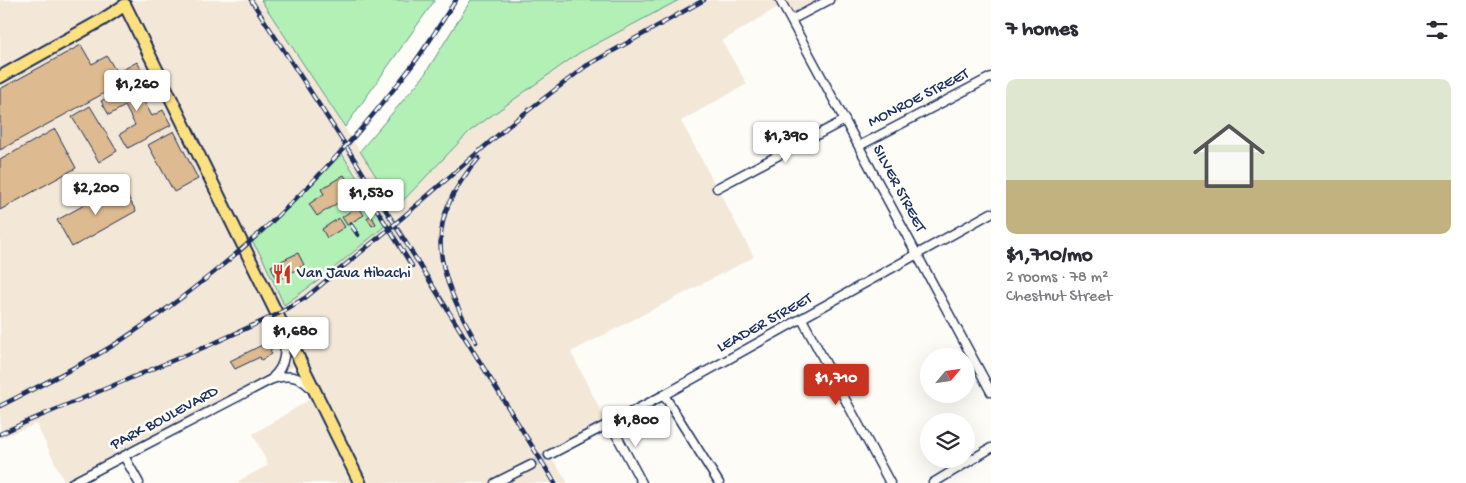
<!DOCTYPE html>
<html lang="en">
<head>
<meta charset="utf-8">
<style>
	:root { --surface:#fff; --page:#f2f2f3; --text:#2b2b33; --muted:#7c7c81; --line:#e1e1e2; --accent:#c8321e }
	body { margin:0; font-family:"Gochi Hand",sans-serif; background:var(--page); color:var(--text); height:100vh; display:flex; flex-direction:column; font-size:19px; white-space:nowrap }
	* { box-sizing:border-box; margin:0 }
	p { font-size:16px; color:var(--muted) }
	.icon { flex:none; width:28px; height:28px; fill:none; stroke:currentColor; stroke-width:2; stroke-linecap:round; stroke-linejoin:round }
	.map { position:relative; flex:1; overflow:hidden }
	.details { display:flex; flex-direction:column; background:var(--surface); width:475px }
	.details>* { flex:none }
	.needle { width:32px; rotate:61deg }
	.tools { position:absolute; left:920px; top:348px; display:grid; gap:10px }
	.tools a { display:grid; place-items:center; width:55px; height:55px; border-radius:50%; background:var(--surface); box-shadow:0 5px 20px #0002; font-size:25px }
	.price { position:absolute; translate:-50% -42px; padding:0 11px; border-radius:5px; background:#fff; color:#222; font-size:16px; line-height:32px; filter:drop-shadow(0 1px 2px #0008) }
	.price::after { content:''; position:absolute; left:50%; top:30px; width:15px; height:11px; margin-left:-8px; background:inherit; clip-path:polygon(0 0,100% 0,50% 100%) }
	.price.current { background:var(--accent); color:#fff }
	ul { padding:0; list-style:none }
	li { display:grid; align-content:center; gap:10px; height:265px; padding:0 15px }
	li+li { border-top:1px solid var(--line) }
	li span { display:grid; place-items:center; height:155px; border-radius:10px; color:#555 }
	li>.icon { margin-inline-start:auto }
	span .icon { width:90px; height:90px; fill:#fffc; stroke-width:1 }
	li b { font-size:21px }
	h2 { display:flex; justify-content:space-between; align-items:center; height:60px; padding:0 15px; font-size:21px }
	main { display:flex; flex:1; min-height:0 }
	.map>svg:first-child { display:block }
	.built { fill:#f3e8d8 }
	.green { fill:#b2f0b6; stroke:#66908a }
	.building { fill:#ddba8f; stroke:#1b2f5e }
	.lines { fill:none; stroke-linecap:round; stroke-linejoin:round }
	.street-tunnel { stroke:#d0d3d8; stroke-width:8; stroke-dasharray:8 4; stroke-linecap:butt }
	.street-casing { stroke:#1b2f5e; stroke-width:11 }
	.primary-casing { stroke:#1b2f5e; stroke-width:15 }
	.street { stroke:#fdfcf7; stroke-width:8 }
	.primary { stroke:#fde080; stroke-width:11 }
	.rail-casing { stroke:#1b2f5e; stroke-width:4.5 }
	.rail { stroke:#fdfcf7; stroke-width:2.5; stroke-dasharray:8; stroke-linecap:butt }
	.labels { text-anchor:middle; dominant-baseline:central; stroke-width:5; stroke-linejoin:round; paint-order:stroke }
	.street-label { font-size:16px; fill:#1b2f5e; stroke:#fdfcf7 }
	.poi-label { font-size:16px; fill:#1b2f5e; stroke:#fdfcf7; text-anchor:start }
</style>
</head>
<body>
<main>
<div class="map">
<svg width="991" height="483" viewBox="0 0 991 483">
	<rect width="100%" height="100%" fill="#fdfcf7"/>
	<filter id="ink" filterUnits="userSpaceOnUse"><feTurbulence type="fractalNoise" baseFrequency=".02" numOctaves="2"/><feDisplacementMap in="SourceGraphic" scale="10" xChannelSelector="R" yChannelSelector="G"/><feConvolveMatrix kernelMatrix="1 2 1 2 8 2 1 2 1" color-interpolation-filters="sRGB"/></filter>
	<g filter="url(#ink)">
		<!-- built -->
		<path class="built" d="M0 0H261L360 151 396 208 470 131 579 53 679 0H839L795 24 783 4 722 41 747 84 681 121 754 257 571 352 606 421 548 452 568 483H235L268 465 253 434 317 395 301 363 69 483H65L36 424 0 438Z"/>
		<!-- green -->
		<path class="green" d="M261 0H435L345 127Z
			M471 0H679L579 53 470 131 396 208 360 151 423 77Z
			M341 152 386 225 322 278 284 305 262 257 251 240 286 208Z"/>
		<!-- building -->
		<path class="building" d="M81 45 92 64 107 56 117 73 137 62 143 72 0 150V89Z
			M147 76 154 89 141 96 152 116 163 110 171 125 128 148 120 134 135 125 125 106 109 115 101 101Z
			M90 106 117 151 99 162 72 117Z
			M55 129 76 168 0 210V160Z
			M174 131 198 179 174 192 148 145Z
			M344 175 353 189 349 192 364 215 347 225 342 217 351 211 344 199 317 216 309 204 324 194 321 189Z
			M121 185 136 211 72 247 57 220Z
			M371 215 376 224 372 226 367 218Z
			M339 218 345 227 327 238 322 229Z
			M298 253 304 265 277 281 271 266Z
			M270 341 273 348 270 350 272 354 261 360 260 357 235 369 230 361Z"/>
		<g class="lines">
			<!-- street-tunnel -->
			<path class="street-tunnel" d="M531 465 549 455"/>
			<defs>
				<path id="street" d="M780 0 991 392
					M791 20 829 0
					M859 146 991 77
					M717 188 845 120
					M802 319 890 483
					M273 377C287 365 285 348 284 332
					M664 395 719 483
					M610 423 642 483
					M549 455 664 395 991 213
					M124 456 139 483
					M72 483 270 380C286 374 298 375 310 387
					M495 483 531 465
					M933 483 991 448"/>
				<path id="primary" d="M125 5 360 483
					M0 77 102 20 125 5"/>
			</defs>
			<!-- street casing -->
			<use href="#street" class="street-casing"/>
			<!-- primary casing -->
			<use href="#primary" class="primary-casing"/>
			<!-- street -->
			<use href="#street" class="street"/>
			<!-- primary -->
			<use href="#primary" class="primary"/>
			<defs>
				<path id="rail" d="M251 0 346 146 555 483
					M374 205 412 266
					M351 225 358 235
					M476 342C437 271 420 225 479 158
					M0 406C39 386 80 366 117 343 231 269 332 172 414 63 429 43 442 21 456 0
					M0 434 26 422 212 344 278 314 305 298 389 229 512 123 586 66 704 0"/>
			</defs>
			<!-- rail casing -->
			<use href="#rail" class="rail-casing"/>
			<!-- rail -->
			<use href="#rail" class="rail"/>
		</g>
	</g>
	<!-- icons -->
	<defs>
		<symbol id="restaurant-bare" viewBox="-9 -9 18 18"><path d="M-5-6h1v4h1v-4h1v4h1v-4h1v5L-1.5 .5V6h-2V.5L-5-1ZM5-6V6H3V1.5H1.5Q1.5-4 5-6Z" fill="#c8321e" stroke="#fdfcf7" stroke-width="2.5" paint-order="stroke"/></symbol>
	</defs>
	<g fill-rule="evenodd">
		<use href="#restaurant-bare" x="268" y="260" width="28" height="28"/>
	</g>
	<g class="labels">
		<!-- street labels -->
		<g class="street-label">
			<text transform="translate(919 99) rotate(-27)">MONROE STREET</text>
			<text transform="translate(898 189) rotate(62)">SILVER STREET</text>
			<text transform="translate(765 324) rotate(-29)">LEADER STREET</text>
			<text transform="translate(165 419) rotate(-28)">PARK BOULEVARD</text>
		</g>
		<!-- poi labels -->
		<g class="poi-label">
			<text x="297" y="274">Van Java Hibachi</text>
		</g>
	</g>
</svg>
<div class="tools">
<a><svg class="needle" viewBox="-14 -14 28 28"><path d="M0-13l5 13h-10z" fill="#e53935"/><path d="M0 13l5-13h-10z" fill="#7c7c81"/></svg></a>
<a><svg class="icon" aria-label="layers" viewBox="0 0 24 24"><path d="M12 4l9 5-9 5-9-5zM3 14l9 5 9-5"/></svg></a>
</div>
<b class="price" style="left:137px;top:112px">$1,260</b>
<b class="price" style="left:786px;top:164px">$1,390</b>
<b class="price" style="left:96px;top:216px">$2,200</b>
<b class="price" style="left:371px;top:221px">$1,530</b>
<b class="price" style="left:295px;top:359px">$1,680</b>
<b class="price current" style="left:836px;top:406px">$1,710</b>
<b class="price" style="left:636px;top:448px">$1,800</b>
</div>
<section class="details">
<h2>7 homes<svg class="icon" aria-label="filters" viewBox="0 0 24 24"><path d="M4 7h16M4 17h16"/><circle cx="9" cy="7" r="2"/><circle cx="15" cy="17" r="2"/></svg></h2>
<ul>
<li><span style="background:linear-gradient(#dfe7d0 65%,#c2b280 0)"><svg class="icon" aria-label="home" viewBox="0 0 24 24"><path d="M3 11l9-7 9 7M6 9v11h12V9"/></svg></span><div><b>$1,710/mo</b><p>2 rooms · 78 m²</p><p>Chestnut Street</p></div></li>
</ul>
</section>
</main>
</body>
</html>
